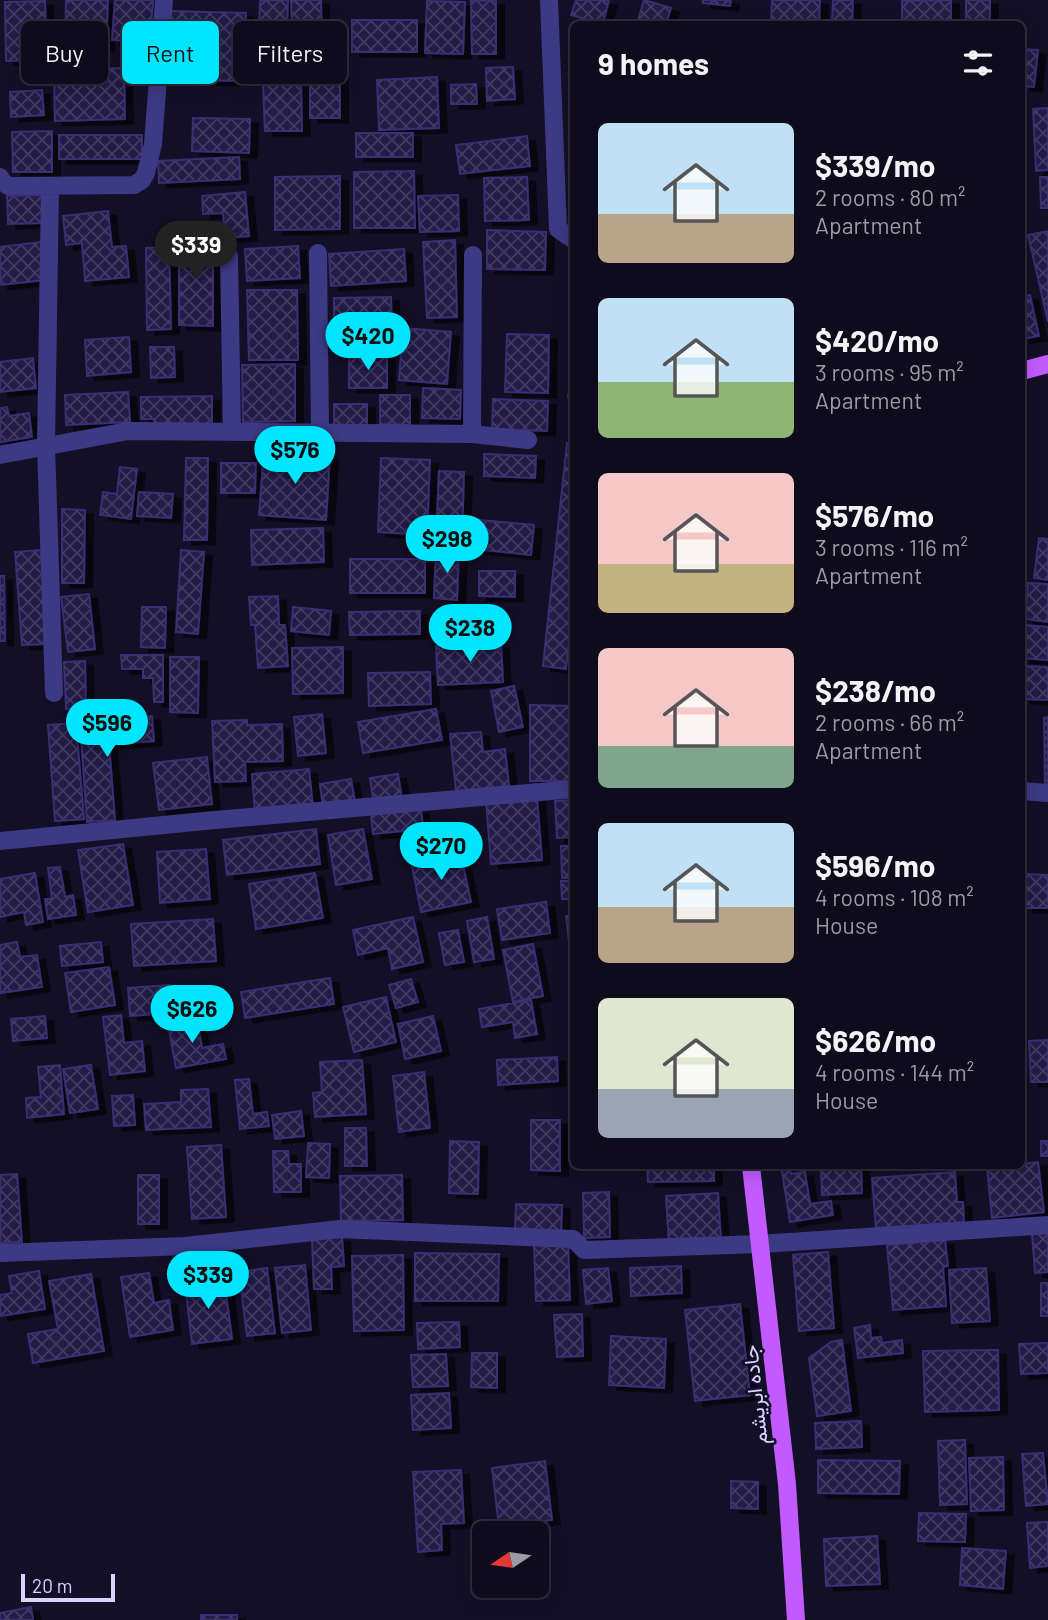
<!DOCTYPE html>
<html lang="en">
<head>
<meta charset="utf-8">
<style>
	:root { --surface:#0e0b1c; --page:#1c1929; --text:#f1f3f6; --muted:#9b9ba3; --line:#2e2b3b; --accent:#00e5ff }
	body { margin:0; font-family:Barlow,Vazirmatn,sans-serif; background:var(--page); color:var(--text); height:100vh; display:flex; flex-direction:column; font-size:26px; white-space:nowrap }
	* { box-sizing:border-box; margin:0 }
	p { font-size:23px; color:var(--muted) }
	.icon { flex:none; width:38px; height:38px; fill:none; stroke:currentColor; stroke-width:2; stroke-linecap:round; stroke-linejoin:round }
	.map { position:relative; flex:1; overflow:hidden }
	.side { position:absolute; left:570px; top:21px; width:455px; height:1148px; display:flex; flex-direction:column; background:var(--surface); border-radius:10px; box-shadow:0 4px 18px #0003,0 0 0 2px var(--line) }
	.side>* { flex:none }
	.top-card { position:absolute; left:21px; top:21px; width:444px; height:63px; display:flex; gap:14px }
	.needle { width:46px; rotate:257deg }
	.controls { position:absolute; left:472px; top:1521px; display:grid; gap:14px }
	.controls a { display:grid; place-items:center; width:77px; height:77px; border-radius:10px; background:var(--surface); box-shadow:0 4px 18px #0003,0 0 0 2px var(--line); font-size:35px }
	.scale { position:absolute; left:21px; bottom:18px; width:94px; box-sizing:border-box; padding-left:7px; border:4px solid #d9d4ff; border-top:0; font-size:19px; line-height:24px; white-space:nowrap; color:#d9d4ff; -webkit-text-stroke:5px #130f26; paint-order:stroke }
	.price { position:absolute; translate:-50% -60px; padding:0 16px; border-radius:24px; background:var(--accent); color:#111; font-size:23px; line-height:46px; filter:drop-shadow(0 2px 4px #0008) }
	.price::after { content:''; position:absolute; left:50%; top:42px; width:21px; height:16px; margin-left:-10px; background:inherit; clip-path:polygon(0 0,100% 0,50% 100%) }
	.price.on { background:#222; color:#fff }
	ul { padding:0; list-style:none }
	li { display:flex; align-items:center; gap:21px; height:175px; padding:0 28px }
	li span { display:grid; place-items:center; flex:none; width:196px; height:140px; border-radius:10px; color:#555 }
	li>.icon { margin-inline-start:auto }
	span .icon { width:84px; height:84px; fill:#fffc; stroke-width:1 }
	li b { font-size:30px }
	h2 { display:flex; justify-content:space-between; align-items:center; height:84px; padding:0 28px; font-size:30px }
	.tag { padding:0 24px; border-radius:10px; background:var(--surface); box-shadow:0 4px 18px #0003,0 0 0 2px var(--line); font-size:24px; line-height:63px }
	.tag.on { background:var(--accent); color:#111 }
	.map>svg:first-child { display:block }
	.building { fill:url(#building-cross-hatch); stroke:#3b2d73; stroke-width:2; filter:url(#shadow) }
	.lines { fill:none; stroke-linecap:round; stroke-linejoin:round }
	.minor { stroke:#3d3a85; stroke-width:18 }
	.major { stroke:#c25bff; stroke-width:18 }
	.labels { text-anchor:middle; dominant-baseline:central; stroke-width:5; stroke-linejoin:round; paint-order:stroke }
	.street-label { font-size:21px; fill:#d9d4ff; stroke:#130f26 }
</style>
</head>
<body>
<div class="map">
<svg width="1048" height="1620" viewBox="0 0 1048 1620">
	<defs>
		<pattern id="building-cross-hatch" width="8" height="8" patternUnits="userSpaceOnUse" patternTransform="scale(1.75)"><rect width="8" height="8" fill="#241b47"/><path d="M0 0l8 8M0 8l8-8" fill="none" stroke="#433b63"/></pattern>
		<filter id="shadow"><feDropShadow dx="8" dy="4.5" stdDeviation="0" flood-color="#0009"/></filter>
	</defs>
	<rect width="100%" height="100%" fill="#130f26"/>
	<!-- building -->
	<path class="building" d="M66 0H108L106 46H65Z
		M115 0H153L150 42 112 40Z
		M260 0H288L286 62 258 61Z
		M291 0H321L322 54 293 55Z
		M496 0V54H472L471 1Z
		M576 0H609L603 24 571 15Z
		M644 0 671 8 666 24H637Z
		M703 0H731L730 6 703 3Z
		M772 0H820L819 24H771Z
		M833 0H853L852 24H832Z
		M951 0V24H902V1Z
		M966 0H990V24H966Z
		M45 1 47 60 6 61 5 2Z
		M427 1 465 2 463 54 425 53Z
		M171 11 246 13 245 81 181 80 182 44 171 43Z
		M352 20H417V52H352Z
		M1022 49 1038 50 1034 87 1022 86Z
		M310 67H340V118H310Z
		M513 67 515 99 487 101 486 68Z
		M124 68 125 119 55 121 54 70Z
		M437 77 439 128 379 130 377 80Z
		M301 84 302 131H265L263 85Z
		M476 84 477 104H451V85Z
		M42 90 44 115 11 117 10 92Z
		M1048 108V170L1036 171 1033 109Z
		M193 118 250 119 249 153 192 151Z
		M52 131V172H13L12 132Z
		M356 133H413V157H356Z
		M59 135H142V159H59Z
		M527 136 530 166 460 174 456 145Z
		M239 157 240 179 159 183 158 161Z
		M414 171 415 228H354V172Z
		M340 176V229L275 230V177Z
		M527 177 529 220 485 221 484 178Z
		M1040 177H1048V208H1041Z
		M245 192 249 236 225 238 223 213 203 214 202 196Z
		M42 195 43 223 8 224 7 196Z
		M458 195 459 231 420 232 418 196Z
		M108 211 112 247 126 246 129 277 85 281 82 243 66 245 63 216Z
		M487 230 546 232 545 270 487 269Z
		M1048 231V322L1028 235Z
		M179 236H213V326L179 325Z
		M455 240 457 317 427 318 423 242Z
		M41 242 45 280 0 285V247Z
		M298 246 300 278 247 281 245 249Z
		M169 247 171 329 147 330 146 248Z
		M404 249 406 281 331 286 329 254Z
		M247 290H297L298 360H249Z
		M1030 295 1039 336 1022 339V297Z
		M391 297 392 348H349V317H334V298Z
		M403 328 451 332 447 384 399 380Z
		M507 334 549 335 548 393 505 392Z
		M129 337 131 372 87 376 85 340Z
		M150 347H174L175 377 151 378Z
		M349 355H387V388H349Z
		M33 358 36 388 0 392V362Z
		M574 361V398L568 397Z
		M295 364V421L243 422 242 365Z
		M423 388 461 390 460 419 422 418Z
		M128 392 130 422 66 425 65 395Z
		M380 395H410V425L380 424Z
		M212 396V425L154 426V419H141V397Z
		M493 399 548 401 547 431 492 429Z
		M334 404H367V426H334Z
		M7 407 9 416 29 413 32 437 0 442V408Z
		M567 443 574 444V649L568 648 566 669 543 666Z
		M264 452 330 456 326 520 259 515Z
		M484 454 536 456 535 478 484 476Z
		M186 458H208L207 540H184Z
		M381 458 430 460 427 535 378 532Z
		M221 463H256L255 493H221Z
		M120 467 137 469 131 519 100 515 103 492 117 494Z
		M439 471 464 472 462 538 436 537Z
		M139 492 173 494 171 518 137 516Z
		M62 509 85 510 84 583H62Z
		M479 520 534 525 531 555 476 549Z
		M323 528 324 562 252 565 251 530Z
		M1039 538 1048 539V580L1034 578Z
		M41 550 48 644 22 645 15 552Z
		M181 550 204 552 198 634 176 632Z
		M436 551 459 552 457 600 434 598Z
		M350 559H425V593H350Z
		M479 571H515V597L479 596Z
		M0 576H4L5 641H0Z
		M1028 583 1048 584V622L1025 619Z
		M89 594 95 649 68 652 61 597Z
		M278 596 279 625H285L288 666 258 668 255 625H251L249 597Z
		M142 607H166L165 648 141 647Z
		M293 607 331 611 329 635 291 631Z
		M420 611V634L350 635 349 612Z
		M1024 625 1048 627V660L1022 658Z
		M501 643 503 682 438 685 436 646Z
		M343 647V693L293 694 292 648Z
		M121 655H163V702H154L153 678H143V669H122Z
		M170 657H199L198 713 170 712Z
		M85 661 86 709H66L64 662Z
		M1022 666 1048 667V700L1022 699Z
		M430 672 431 704 369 706 368 673Z
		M514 686 523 727 499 732 491 691Z
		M530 705 574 706V781H530Z
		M436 709 442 740 363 753 358 722Z
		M322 714 326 753 298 756 294 717Z
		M152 716 154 741 109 744 115 820 87 822 80 721Z
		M1048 717V787H1045L1044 718Z
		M247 720V725L282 724 283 761 245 762 246 781 215 782 212 721Z
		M76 723 84 819 55 821 48 725Z
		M481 732 483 752 505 749 509 786 456 791 450 734Z
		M207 757 212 804 159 810 153 763Z
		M309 769 313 807 255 813 252 774Z
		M398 774 402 799 374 804 370 778Z
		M351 779 355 802 323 807 320 784Z
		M537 797 542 860 491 864 486 801Z
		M574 800V837L557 838 555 801Z
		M421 809 423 829 373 834 371 815Z
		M316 829 320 864 227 875 223 840Z
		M363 829 372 879 336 885 328 835Z
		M123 844 133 905 88 912 78 850Z
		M561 846H574V878H562Z
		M206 849 210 899 160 903 157 852Z
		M460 851 471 902 421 912 411 861Z
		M60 867 65 897 73 895 76 915 48 919 45 899H52L48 868Z
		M35 873 43 922 26 925 24 912 0 917V879Z
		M315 873 323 918 256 929 249 884Z
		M1026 874 1048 875V908H1025Z
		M561 881H574V899H562Z
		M546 902 550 933 502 940 497 909Z
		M574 915V949H570L566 916Z
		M413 917 423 962 392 969 388 948 358 955 353 930Z
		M487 917 494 959 474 962 467 921Z
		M213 919 216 961 134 966 131 924Z
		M458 930 464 962 445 965 439 933Z
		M17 942 20 957 37 955 42 987 0 993V945Z
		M101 942 103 962 62 966 60 946Z
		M533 944 543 996 513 1002 503 950Z
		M109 967 115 1005 71 1012 65 973Z
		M330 978 334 1004 245 1018 241 992Z
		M411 979 418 1002 396 1008 389 985Z
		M574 984V1023H571Z
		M169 985 171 1013 130 1016 128 988Z
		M386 997 396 1042 354 1052 343 1007Z
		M531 1000 537 1034 515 1038 513 1022 482 1027 479 1009Z
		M121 1015 124 1043 142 1041 145 1071 110 1075 103 1017Z
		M45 1016 47 1038 13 1041 11 1019Z
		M433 1016 441 1051 405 1059 398 1024Z
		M197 1019 202 1048 223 1044 226 1059 176 1068 168 1024Z
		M1048 1040V1082H1031L1029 1041Z
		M557 1057 558 1081 498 1085 497 1060Z
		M362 1060 366 1114 315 1117 313 1093 322 1092 320 1062Z
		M60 1065 64 1114 27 1118 26 1098 41 1097 38 1067Z
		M91 1065 98 1109 70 1113 63 1069Z
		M572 1068H574V1091H572Z
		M424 1072 430 1128 399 1132 393 1076Z
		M249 1079 253 1114 267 1112 269 1126 240 1129 235 1080Z
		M208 1089 211 1127 146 1130 144 1104 181 1102V1090Z
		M133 1095 135 1125 114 1126 112 1096Z
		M571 1106H574V1145H569Z
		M301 1111 304 1136 275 1139 272 1115Z
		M531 1120H560V1171L531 1170Z
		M345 1128H366L367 1166H345Z
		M450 1141 479 1142 478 1194 449 1193Z
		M1041 1141H1048V1156H1041Z
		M308 1143 330 1144 329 1178 306 1177Z
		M221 1145 226 1217 192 1219 187 1147Z
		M273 1151H288L289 1164H301V1192H274Z
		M1038 1162 1044 1212 992 1218 987 1167 1022 1166V1164Z
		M647 1166H714V1181L648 1182Z
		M781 1166H789L791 1174 805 1172 810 1204 831 1201 833 1215 790 1222Z
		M861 1166 862 1193 822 1195 821 1167Z
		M955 1172 957 1202H963L964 1222 876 1228 872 1178Z
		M17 1174 22 1242 0 1243V1175Z
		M138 1175H159V1224H138Z
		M402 1175 403 1220 341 1221 340 1176Z
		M609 1192 610 1237 584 1238 583 1193Z
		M718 1193 721 1241 669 1244 666 1196Z
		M516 1204 562 1205 561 1233 515 1232Z
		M1048 1233V1272L1035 1273 1032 1234Z
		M342 1237 344 1266 331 1267 332 1289H314L312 1238Z
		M945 1240 948 1266 943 1267 946 1306 893 1310 887 1245Z
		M568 1244 570 1300 536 1301 534 1245Z
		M828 1252 834 1328 799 1331 793 1255Z
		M415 1253 499 1254 498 1301H415Z
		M403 1255 404 1330 354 1331 352 1256Z
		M305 1265 311 1330 282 1333 275 1268Z
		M681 1266 682 1293 631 1296 630 1268Z
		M267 1268 275 1333 247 1336 239 1272Z
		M608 1268 612 1301 586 1304 583 1270Z
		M986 1268 990 1321 952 1323 949 1270Z
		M39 1271 45 1309 0 1316V1295L12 1293 9 1276Z
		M149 1273 154 1303 169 1300 173 1330 130 1337 121 1277Z
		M91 1274 104 1351 33 1363 28 1334 58 1329 49 1281Z
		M224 1278 232 1339 192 1344 185 1283Z
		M1041 1283H1048V1316H1041Z
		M740 1304 750 1395 695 1401 685 1310Z
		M582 1314 583 1356 557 1357 554 1315Z
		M459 1322 460 1347 418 1349 417 1323Z
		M870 1325 871 1338 881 1337 882 1343 902 1340 903 1353 858 1358 854 1328Z
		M611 1336 666 1339 664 1388 609 1385Z
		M842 1340 851 1411 817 1416 809 1358 831 1342Z
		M1048 1343V1373L1021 1374 1019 1344Z
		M998 1350 999 1410 925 1412 923 1351Z
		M472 1353H497V1388L471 1387Z
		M446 1354 448 1386 413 1387 411 1355Z
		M449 1393 451 1428 413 1430 411 1395Z
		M861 1421 862 1447 816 1449 815 1423Z
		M965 1440 967 1504 940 1505 938 1441Z
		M1043 1453 1048 1504 1026 1506 1022 1454Z
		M1003 1457 1004 1510 971 1511 969 1458Z
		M818 1460 900 1461 899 1494 818 1493Z
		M545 1461 552 1520 499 1527 492 1468Z
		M461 1470 464 1523 441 1524 442 1550 418 1552 413 1472Z
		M731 1481 758 1482V1509L731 1508Z
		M919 1513 966 1514 965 1542 918 1541Z
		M1048 1522V1566L1030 1568 1027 1523Z
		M877 1536 880 1584 826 1586 824 1539Z
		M962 1548 1006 1551 1003 1589 960 1585Z
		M31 1607 33 1620H0V1613Z
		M201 1615H237V1620H201Z"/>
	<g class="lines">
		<!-- minor -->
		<path class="minor" d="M549 0 558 229 574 240
			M0 177 2 181 8 186 134 185 142 180 146 173 153 144 164 0
			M50 186 46 446 54 693
			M318 253 320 433
			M229 256 232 432
			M472 434 473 255
			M0 455 128 431 472 434 528 440
			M1022 791 1048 793
			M0 841 215 820 574 789
			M0 1253 185 1246 340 1229 573 1239 584 1250 760 1244 1048 1225"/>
		<!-- major -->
		<path class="major" d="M1022 371 1048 364
			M751 1166 787 1484 796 1620"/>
	</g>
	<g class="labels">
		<!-- street labels -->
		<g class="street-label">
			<text transform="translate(754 1395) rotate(-96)">جاده ابریشم</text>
		</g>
	</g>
</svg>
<div class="controls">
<a><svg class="needle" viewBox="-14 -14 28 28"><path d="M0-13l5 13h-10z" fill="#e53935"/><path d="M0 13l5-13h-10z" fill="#9b9ba3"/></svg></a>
</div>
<div class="scale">20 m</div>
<b class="price on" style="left:196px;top:281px">$339</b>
<b class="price" style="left:368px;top:372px">$420</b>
<b class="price" style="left:295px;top:486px">$576</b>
<b class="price" style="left:447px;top:575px">$298</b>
<b class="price" style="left:470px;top:664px">$238</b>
<b class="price" style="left:107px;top:759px">$596</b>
<b class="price" style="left:441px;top:882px">$270</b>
<b class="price" style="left:192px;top:1045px">$626</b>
<b class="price" style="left:208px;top:1311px">$339</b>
<div class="top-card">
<a class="tag">Buy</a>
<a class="tag on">Rent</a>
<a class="tag">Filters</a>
</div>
<section class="side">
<h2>9 homes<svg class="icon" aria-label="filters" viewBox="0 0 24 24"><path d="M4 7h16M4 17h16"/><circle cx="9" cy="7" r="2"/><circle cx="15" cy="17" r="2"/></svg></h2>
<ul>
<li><span style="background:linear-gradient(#bfe0f5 65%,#b9a48a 0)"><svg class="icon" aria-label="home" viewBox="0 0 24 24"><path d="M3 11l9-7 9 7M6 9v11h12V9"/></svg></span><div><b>$339/mo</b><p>2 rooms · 80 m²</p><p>Apartment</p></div></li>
<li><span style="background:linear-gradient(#bfe0f5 60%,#8fb573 0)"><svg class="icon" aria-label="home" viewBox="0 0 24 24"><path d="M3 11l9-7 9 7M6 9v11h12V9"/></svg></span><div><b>$420/mo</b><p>3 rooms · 95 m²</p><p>Apartment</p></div></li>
<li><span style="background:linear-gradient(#f6c9c9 65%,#c2b280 0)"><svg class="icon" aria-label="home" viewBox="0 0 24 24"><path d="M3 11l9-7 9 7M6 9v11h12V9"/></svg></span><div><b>$576/mo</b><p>3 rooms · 116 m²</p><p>Apartment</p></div></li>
<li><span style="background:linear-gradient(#f6c9c9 70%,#7fa58c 0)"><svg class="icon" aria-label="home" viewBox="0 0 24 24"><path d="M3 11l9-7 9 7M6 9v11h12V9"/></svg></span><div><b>$238/mo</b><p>2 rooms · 66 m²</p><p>Apartment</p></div></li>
<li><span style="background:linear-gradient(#bfe0f5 60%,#b9a48a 0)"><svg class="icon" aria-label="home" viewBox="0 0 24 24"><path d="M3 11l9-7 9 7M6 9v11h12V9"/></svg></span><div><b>$596/mo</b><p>4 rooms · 108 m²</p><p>House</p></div></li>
<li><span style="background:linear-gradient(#dfe7d0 65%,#9aa5b1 0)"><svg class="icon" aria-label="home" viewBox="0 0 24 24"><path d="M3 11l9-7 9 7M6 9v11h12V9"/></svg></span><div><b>$626/mo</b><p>4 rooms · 144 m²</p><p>House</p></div></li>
</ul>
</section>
</div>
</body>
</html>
